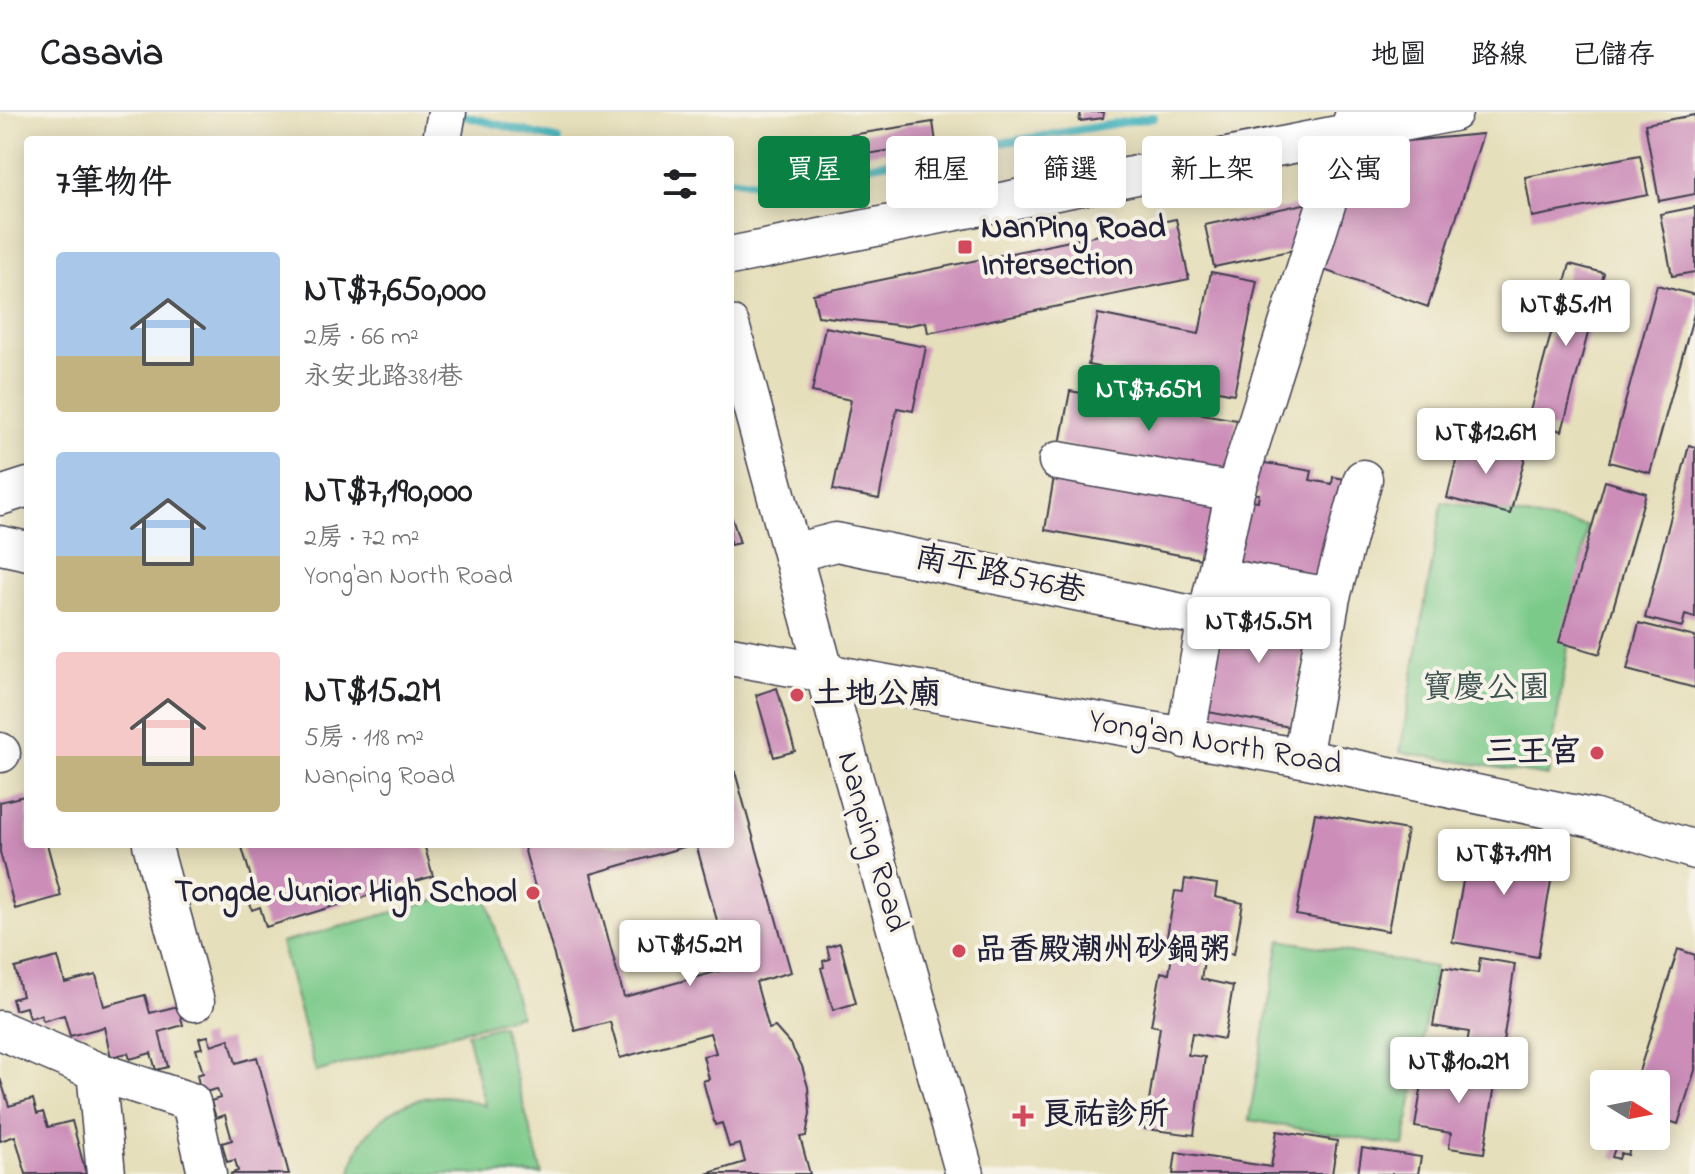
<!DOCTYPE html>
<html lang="zh-TW">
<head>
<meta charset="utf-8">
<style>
	:root { --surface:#fff; --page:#f6f6f6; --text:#202124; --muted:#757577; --line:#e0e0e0; --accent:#0b8043 }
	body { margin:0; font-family:"Indie Flower","LXGW WenKai TC",sans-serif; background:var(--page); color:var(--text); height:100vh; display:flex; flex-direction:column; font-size:30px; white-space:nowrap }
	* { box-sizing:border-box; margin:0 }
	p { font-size:26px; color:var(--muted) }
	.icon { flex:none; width:44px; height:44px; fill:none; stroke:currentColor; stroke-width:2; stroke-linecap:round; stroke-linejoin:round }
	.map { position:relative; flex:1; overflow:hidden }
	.panel { position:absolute; left:24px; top:24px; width:710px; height:712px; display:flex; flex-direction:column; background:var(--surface); border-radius:8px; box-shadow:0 4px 20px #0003 }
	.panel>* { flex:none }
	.hud { position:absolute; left:758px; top:24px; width:760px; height:72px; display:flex; gap:16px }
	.needle { width:52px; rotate:100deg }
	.controls { position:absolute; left:1590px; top:958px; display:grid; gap:16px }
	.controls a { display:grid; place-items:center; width:80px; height:80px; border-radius:8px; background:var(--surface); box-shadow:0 4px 20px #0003; font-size:40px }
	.price { position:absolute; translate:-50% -68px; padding:0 18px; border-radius:8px; background:#fff; color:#222; font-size:26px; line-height:52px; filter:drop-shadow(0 2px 4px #0008) }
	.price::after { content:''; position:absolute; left:50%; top:48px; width:24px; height:18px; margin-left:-12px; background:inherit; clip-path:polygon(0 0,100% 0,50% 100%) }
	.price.selected { background:var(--accent); color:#fff }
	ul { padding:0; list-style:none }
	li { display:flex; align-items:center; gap:24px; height:200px; padding:0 32px }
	li span { display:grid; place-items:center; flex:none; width:224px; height:160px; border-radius:8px; color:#555 }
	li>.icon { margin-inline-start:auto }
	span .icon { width:96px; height:96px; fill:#fffc; stroke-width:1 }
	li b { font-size:34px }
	h2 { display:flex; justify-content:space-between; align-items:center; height:96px; padding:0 32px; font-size:34px }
	.chip { padding:0 28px; border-radius:8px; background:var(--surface); box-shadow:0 4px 20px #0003; font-size:28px; line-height:72px }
	.chip.selected { background:var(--accent); color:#fff }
	header { display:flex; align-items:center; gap:48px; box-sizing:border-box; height:112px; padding:0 40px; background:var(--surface); border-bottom:2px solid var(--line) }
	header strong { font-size:38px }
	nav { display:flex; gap:44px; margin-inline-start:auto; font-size:28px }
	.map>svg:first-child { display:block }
	.green { fill:#7bca8a; stroke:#4e7662; stroke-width:2 }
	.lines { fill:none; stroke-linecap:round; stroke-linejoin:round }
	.stream { stroke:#42b2bb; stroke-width:8 }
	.building { fill:#cc8eb9 }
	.minor-casing { stroke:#3f3e4e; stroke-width:41 }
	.minor { stroke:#fff; stroke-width:38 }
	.poi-dot { fill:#d1495b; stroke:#f7f3e8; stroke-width:3 }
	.labels { text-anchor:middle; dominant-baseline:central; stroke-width:8; stroke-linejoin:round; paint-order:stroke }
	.poi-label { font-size:32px; font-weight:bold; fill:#22223b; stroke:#f7f3e8; text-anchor:start }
	.street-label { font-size:32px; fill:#22223b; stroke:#f7f3e8 }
	.park-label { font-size:32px; fill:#3d5453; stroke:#f7f3e8 }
</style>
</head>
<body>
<header>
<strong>Casavia</strong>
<nav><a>地圖</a><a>路線</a><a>已儲存</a></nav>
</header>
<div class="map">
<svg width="1695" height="1062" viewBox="0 0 1695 1062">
	<rect width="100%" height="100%" fill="#f7f3e8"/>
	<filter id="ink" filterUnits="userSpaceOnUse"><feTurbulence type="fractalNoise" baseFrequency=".0125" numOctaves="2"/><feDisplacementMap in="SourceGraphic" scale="16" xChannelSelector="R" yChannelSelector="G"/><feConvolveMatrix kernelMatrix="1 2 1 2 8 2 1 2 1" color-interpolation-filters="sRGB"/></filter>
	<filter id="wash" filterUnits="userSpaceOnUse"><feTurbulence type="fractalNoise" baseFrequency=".006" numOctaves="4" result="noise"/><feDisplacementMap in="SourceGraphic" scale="32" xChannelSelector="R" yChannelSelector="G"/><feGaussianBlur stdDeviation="1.8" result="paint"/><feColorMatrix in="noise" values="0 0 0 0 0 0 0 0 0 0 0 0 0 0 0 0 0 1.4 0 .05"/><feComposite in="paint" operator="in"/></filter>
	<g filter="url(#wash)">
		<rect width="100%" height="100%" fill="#e6dfbb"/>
		<!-- green -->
		<path class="green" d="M1442 390 1587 414 1548 664 1400 640Z
			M484 775 520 903 316 960 281 831Z
			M1280 828 1435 855 1404 1034 1249 1008Z
			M502 913 542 1062H351C357 1017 399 985 442 984 457 984 471 989 485 994L467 922Z"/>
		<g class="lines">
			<!-- stream -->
			<path class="stream" d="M456 2 559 28
				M730 67 755 71 802 65 1154 5"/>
		</g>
		<g id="blocks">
			<!-- building -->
			<path class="building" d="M1081 0H1104L1103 6 1079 9Z
				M1695 3V82L1659 89 1645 12Z
				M933 10 936 31 798 53 794 32Z
				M1483 22 1428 195 1307 152 1354 34Z
				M1640 43 1648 83 1532 105 1525 65Z
				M1308 91 1298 137 1214 155 1205 113Z
				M1695 95V160L1672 164 1660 102Z
				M1176 107 1189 167 928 221 926 210 905 214 818 204 813 182Z
				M1570 152 1604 161 1562 319 1527 310Z
				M1211 160 1257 169 1234 282 1088 253 1098 202 1199 222Z
				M1657 173 1695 183V198L1650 361 1609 350Z
				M825 215 926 235 913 299 897 296 879 387 833 378 851 288 812 280Z
				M1070 279 1237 308 1227 363 1060 332Z
				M1462 325 1526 342 1510 402 1447 386Z
				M1689 333 1695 335V506L1685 503 1682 515 1645 506Z
				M1259 350 1312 359 1310 368 1332 372 1333 365 1352 368 1325 465 1233 448 1251 388 1258 389 1259 382 1253 381Z
				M1054 365 1221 394 1212 449 1045 418Z
				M1605 369 1646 381 1600 542 1559 530Z
				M730 400 740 431 730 433Z
				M1227 492 1309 506 1290 615 1208 600Z
				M1639 511 1695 525V576L1627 558Z
				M777 576 795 639 774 645 756 583Z
				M735 660 791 860 756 870 769 917 775 915 791 933 802 954 808 975 810 1001 806 1024 800 1025 810 1062H706L745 1050 740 1032 729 1035 722 1011 715 1013 703 969 709 967 703 944 716 941 710 921 620 946 610 910 575 919 523 732H694L591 762 624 885 730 856 696 732H730V662Z
				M28 683V732H47L61 784 15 797 0 740V690Z
				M1315 701 1407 718 1388 819 1296 803Z
				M1471 725 1556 740 1538 845 1452 830Z
				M241 732H424L433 764 266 815 260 795 252 798 247 782 255 779Z
				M1185 767 1217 772 1215 785 1243 791 1234 842 1206 837 1201 867 1233 874 1224 927 1192 921 1188 943 1205 945 1194 1023 1145 1017 1160 915 1151 913 1161 860 1169 862 1174 832 1166 830 1175 779 1183 780Z
				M840 831 856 891 833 898 821 856 824 855 823 849 830 847 827 835Z
				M1678 837 1695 843V958L1678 1012 1663 1007 1657 1026 1656 972H1635Z
				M58 845 65 871 96 863 104 894 145 883 150 901 178 894 183 913 159 920 168 955 156 958 151 941 130 947 128 941 111 945 104 915 70 924 64 903 43 909 41 903 29 906 26 895 15 898 12 887 22 884 15 856Z
				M1480 846 1515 852 1501 943 1466 938 1469 920 1433 914 1443 855 1478 861Z
				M208 924 211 933 229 927 236 951 257 945 289 1062H230L238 1059 235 1048 227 1050 222 1031 232 1028 225 1003 216 1006 211 989 220 986 217 977 201 981 197 963 203 961 196 937 202 936 199 926Z
				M1463 948 1498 954 1484 1041 1449 1036 1451 1021 1415 1015 1424 960 1460 966Z
				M0 966 9 994 33 987 37 1002 43 1000 48 1015 72 1009 86 1062H26L15 1024 0 1029Z
				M1277 1019 1337 1029 1332 1062H1173L1176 1040 1271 1055Z
				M1619 1024H1641L1638 1034 1631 1032 1628 1043 1621 1041 1619 1047 1612 1045Z
				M1362 1036 1421 1045 1418 1062H1358Z"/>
		</g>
	</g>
	<g filter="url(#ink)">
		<use href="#blocks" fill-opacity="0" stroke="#3f3e4e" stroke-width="2"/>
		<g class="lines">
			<defs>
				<path id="minor" d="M442 28 447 0
					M730 144 1453 0
					M730 213 838 610 965 1062
					M1058 349 1235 380
					M0 384 28 375
					M0 433 28 439
					M793 441 836 430 1207 506
					M1216 465 1331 485
					M730 544 1302 646 1592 706 1695 738
					M1185 627 1207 506 1235 380 1355 1
					M0 640 1 641
					M1302 646 1331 485 1363 367
					M152 732 195 890
					M0 918 96 959 106 1062
					M96 959 191 990 207 1062"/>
			</defs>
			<!-- minor casing -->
			<use href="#minor" class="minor-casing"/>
			<!-- minor -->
			<use href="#minor" class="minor"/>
		</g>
	</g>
	<!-- markers -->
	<g class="poi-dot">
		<rect x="957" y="127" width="16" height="16" rx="4"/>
		<circle cx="797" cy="583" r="8"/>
		<circle cx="1597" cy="641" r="8"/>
		<circle cx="533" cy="781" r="8"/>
		<circle cx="959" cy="839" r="8"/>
		<path d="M1019 992h8v8h8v8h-8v8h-8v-8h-8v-8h8z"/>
	</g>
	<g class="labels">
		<!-- poi labels -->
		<g class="poi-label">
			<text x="981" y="117">NanPing Road<tspan x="981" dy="37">Intersection</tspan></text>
			<text x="813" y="583">土地公廟</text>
			<text x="1581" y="641" text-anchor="end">三王宮</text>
			<text x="517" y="781" text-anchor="end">Tongde Junior High School</text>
			<text x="975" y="839">品香殿潮州砂鍋粥</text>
			<text x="1041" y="1004">良祐診所</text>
		</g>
		<!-- street labels -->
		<g class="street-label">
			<text transform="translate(1000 464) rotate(12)">南平路576巷</text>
			<text transform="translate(1215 632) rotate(10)">Yong'an North Road</text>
			<text transform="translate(871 730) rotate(74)">Nanping Road</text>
		</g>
		<!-- park labels -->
		<g class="park-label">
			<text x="1486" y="577">寶慶公園</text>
		</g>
	</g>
</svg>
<div class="controls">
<a><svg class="needle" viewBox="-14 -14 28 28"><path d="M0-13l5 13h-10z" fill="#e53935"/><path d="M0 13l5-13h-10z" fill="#757577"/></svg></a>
</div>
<b class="price" style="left:1566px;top:236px">NT$5.1M</b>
<b class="price selected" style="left:1149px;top:321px">NT$7.65M</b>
<b class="price" style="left:1486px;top:364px">NT$12.6M</b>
<b class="price" style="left:1259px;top:553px">NT$15.5M</b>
<b class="price" style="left:1504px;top:785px">NT$7.19M</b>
<b class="price" style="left:690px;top:876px">NT$15.2M</b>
<b class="price" style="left:1459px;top:993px">NT$10.2M</b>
<div class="hud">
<a class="chip selected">買屋</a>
<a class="chip">租屋</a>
<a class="chip">篩選</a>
<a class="chip">新上架</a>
<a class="chip">公寓</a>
</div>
<section class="panel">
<h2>7筆物件<svg class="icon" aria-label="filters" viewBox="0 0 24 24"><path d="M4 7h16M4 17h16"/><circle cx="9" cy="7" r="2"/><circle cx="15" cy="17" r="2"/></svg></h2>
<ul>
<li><span style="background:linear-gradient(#a9c7e8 65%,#c2b280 0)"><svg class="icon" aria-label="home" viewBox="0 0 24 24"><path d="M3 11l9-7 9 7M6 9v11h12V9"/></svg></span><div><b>NT$7,650,000</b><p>2房 · 66 m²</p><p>永安北路381巷</p></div></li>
<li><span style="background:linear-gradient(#a9c7e8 65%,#c2b280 0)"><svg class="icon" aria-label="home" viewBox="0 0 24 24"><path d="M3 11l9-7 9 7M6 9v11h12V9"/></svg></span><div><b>NT$7,190,000</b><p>2房 · 72 m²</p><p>Yong'an North Road</p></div></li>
<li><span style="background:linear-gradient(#f6c9c9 65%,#c2b280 0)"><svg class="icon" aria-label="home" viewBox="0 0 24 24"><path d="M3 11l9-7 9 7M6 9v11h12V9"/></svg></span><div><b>NT$15.2M</b><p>5房 · 118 m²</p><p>Nanping Road</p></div></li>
</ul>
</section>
</div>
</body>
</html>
